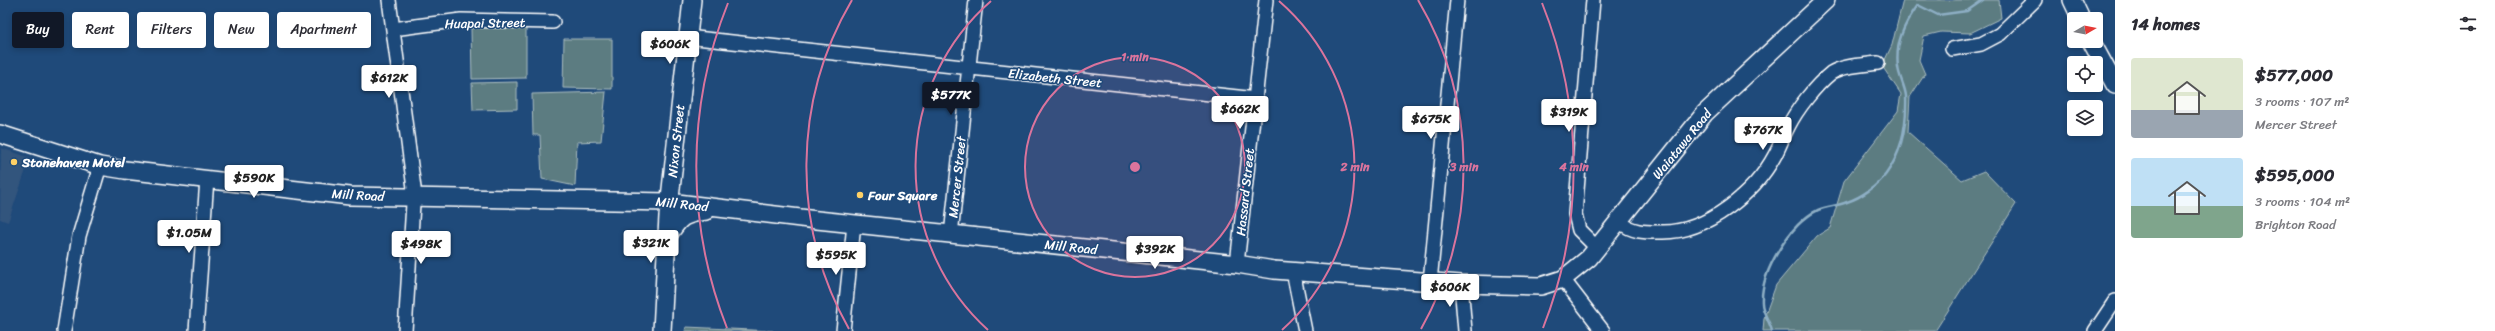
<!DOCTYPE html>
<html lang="en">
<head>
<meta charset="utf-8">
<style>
	:root { --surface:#fff; --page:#f2f2f3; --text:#2b2b33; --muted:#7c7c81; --accent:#111827 }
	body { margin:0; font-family:Sriracha,sans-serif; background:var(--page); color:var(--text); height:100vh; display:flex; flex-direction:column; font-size:15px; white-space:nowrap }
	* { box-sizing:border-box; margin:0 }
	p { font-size:13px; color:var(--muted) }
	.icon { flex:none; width:22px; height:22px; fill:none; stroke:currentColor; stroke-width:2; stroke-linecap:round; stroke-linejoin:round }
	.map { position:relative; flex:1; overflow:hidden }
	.panel { display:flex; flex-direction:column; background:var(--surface); width:380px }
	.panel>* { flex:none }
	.banner { position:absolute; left:12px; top:12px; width:380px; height:36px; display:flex; gap:8px }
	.needle { width:26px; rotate:81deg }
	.controls { position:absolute; left:2067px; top:12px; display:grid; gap:8px }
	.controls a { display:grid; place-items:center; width:36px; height:36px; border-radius:4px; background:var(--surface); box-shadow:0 2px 6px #0003; font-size:20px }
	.price { position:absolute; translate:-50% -34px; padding:0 9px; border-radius:4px; background:#fff; color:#222; font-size:13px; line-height:26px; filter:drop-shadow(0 1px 2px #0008) }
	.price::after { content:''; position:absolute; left:50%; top:24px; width:12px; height:9px; margin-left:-6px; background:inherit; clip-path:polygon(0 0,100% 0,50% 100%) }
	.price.current { background:var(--accent); color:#fff }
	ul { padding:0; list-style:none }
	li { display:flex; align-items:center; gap:12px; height:100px; padding:0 16px }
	li span { display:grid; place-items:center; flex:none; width:112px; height:80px; border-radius:4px; color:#555 }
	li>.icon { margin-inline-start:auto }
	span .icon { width:48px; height:48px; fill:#fffc; stroke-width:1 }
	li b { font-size:17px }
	h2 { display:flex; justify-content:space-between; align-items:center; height:48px; padding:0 16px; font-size:17px }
	.tag { padding:0 14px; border-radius:4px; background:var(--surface); box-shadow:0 2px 6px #0003; font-size:14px; line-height:36px }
	.tag.current { background:var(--accent); color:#fff }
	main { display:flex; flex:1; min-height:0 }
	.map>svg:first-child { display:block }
	.built { fill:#33547d }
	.green { fill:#5b7c81; stroke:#adbec0 }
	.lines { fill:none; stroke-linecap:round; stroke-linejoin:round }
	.stream { stroke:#8eafc5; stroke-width:2.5 }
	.minor-casing { stroke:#fff; stroke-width:16 }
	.major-casing { stroke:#fff; stroke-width:20 }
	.minor { stroke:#1f4a7a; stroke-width:13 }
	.major { stroke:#1f4a7a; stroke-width:17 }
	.ring { fill:none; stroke:#da749d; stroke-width:2 }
	.poi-dot { fill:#ffd166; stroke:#1f4a7a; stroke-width:1.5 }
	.labels { text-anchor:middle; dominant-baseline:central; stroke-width:3; stroke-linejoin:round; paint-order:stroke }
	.street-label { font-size:13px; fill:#fff; stroke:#1f4a7a }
	.poi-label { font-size:13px; font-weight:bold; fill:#fff; stroke:#1f4a7a; text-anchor:start }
	.centre { fill:#da749d; stroke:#1f4a7a; stroke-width:2 }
	.ring-label { font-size:12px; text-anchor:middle; font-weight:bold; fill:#da749d; stroke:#1f4a7a; stroke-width:3; stroke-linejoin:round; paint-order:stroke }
</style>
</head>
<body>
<main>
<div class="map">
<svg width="2115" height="331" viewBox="0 0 2115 331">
	<rect width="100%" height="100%" fill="#1f4a7a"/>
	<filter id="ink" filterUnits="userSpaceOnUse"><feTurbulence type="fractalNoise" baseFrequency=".025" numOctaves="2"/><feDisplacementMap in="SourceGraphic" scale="8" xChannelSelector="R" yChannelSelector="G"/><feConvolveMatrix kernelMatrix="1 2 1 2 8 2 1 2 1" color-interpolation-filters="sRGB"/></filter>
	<g filter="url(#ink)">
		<!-- built -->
		<path class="built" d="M1 148 30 158 8 222 0 219Z"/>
		<!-- green -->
		<path class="green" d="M1903 0H1999L2001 18 1970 33 1941 32 1924 36 1919 60 1925 74 1910 97 1908 132 1962 180 1984 171 2016 204 1935 331H1763L1764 318 1776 285 1817 236 1830 228 1844 181 1898 111 1901 94 1882 66 1892 45Z
			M526 27V78L472 79 471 28Z
			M564 39H612V89L563 88Z
			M517 82V109L473 110 472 83Z
			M606 92 601 141 577 142 575 186 542 179 540 135H533L532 94Z
			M686 327 773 331H685Z"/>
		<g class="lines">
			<!-- stream -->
			<path class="stream" d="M1772 331C1770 322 1762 312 1762 303 1760 272 1791 223 1818 210 1827 206 1838 206 1847 202 1862 197 1877 186 1886 174 1903 151 1907 124 1906 96 1905 86 1899 77 1898 67 1895 43 1904 24 1918 5L1938 15 1967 11 1983 0"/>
			<defs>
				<path id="minor" d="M389 0 414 188 405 331
					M1593 0 1575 214 1579 230 1597 248
					M393 29 461 20 553 22
					M687 37 1256 99
					M1952 49 1981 44 2000 34 2035 0
					M1620 222C1633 233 1646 232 1663 232 1707 232 1755 193 1775 155 1780 146 1783 136 1788 127 1797 109 1815 86 1831 73 1843 65 1865 65 1878 63
					M951 235 976 0
					M1237 264 1266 0
					M1293 271 1305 331
					M1563 279 1603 331
					M1430 282 1457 0
					M1461 284 1465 331
					M64 331 79 236 100 166
					M196 331 207 179
					M843 331 854 224
					M2095 331 2115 301"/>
				<path id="major" d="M2072 0 2081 19
					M2091 41 2115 85
					M0 134 100 166 125 170 350 196 669 202 817 220 1237 264 1274 270 1461 284 1541 286 1563 279 1589 258 1705 113 1826 0
					M667 237C680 217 683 214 706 211
					M662 331 668 216 692 0"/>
			</defs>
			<!-- minor casing -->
			<use href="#minor" class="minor-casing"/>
			<!-- major casing -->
			<use href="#major" class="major-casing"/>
			<!-- minor -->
			<use href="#minor" class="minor"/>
			<!-- major -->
			<use href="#major" class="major"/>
		</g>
	</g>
	<!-- distance rings -->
	<circle cx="1135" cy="167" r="110" fill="#da749d" fill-opacity=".12"/>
	<g class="ring">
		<circle cx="1135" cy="167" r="110"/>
		<path d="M988 330A220 220 0 0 1 991 1M1279 1A220 220 0 0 1 1282 330"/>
		<path d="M849 329A329 329 0 0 1 852 0M1418 0A329 329 0 0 1 1421 329"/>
		<path d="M727 328A439 439 0 0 1 728 3M1542 3A439 439 0 0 1 1543 328"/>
	</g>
	<!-- markers -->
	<g class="poi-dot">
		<circle cx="14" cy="162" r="4"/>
		<circle cx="860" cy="195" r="4"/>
	</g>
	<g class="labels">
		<!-- street labels -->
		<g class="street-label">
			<text transform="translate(485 23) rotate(-1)">Huapai Street</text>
			<text transform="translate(1055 78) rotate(6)">Elizabeth Street</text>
			<text transform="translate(676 141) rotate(-84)">Nixon Street</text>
			<text transform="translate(1682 144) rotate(-51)">Waiatawa Road</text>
			<text transform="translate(957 177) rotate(-84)">Mercer Street</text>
			<text transform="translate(1245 192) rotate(-84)">Hassard Street</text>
			<text transform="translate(358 195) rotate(3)">Mill Road</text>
			<text transform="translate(682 204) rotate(6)">Mill Road</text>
			<text transform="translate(1071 247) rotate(6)">Mill Road</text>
		</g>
		<!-- poi labels -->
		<g class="poi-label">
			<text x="22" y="162">Stonehaven Motel</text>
			<text x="868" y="195">Four Square</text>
		</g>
	</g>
	<circle cx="1135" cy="167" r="6" class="centre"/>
	<g class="ring-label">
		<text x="1135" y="61">1 min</text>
		<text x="1355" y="171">2 min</text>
		<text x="1464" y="171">3 min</text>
		<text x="1574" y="171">4 min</text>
	</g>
</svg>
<div class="controls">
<a><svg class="needle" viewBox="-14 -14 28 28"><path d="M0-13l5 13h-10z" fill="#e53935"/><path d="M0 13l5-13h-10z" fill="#7c7c81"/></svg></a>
<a><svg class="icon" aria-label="locate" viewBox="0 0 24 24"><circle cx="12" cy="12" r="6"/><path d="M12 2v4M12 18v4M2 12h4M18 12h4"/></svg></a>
<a><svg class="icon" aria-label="layers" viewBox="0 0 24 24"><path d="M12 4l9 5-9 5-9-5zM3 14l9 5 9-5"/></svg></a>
</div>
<b class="price" style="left:670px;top:65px">$606K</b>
<b class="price" style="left:389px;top:99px">$612K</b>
<b class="price current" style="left:951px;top:116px">$577K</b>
<b class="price" style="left:1240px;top:130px">$662K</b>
<b class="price" style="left:1569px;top:133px">$319K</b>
<b class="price" style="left:1431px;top:140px">$675K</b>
<b class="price" style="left:1763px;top:151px">$767K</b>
<b class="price" style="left:254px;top:199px">$590K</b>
<b class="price" style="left:189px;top:254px">$1.05M</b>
<b class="price" style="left:651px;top:264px">$321K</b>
<b class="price" style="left:421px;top:265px">$498K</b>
<b class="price" style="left:1155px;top:270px">$392K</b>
<b class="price" style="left:836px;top:276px">$595K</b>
<b class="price" style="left:1450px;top:308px">$606K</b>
<div class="banner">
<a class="tag current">Buy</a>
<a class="tag">Rent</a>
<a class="tag">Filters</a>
<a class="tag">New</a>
<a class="tag">Apartment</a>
</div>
</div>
<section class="panel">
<h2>14 homes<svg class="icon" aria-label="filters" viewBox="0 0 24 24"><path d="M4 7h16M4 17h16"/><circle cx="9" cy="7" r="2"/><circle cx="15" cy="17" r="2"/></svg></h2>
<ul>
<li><span style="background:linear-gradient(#dfe7d0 65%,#9aa5b1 0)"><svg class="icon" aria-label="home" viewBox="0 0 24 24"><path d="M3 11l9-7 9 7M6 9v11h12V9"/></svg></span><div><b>$577,000</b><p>3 rooms · 107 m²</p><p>Mercer Street</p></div></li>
<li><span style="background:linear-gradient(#bfe0f5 60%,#7fa58c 0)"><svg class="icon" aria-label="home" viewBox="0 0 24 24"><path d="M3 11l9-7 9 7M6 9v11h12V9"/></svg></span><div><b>$595,000</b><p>3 rooms · 104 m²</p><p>Brighton Road</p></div></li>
</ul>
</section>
</main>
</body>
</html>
